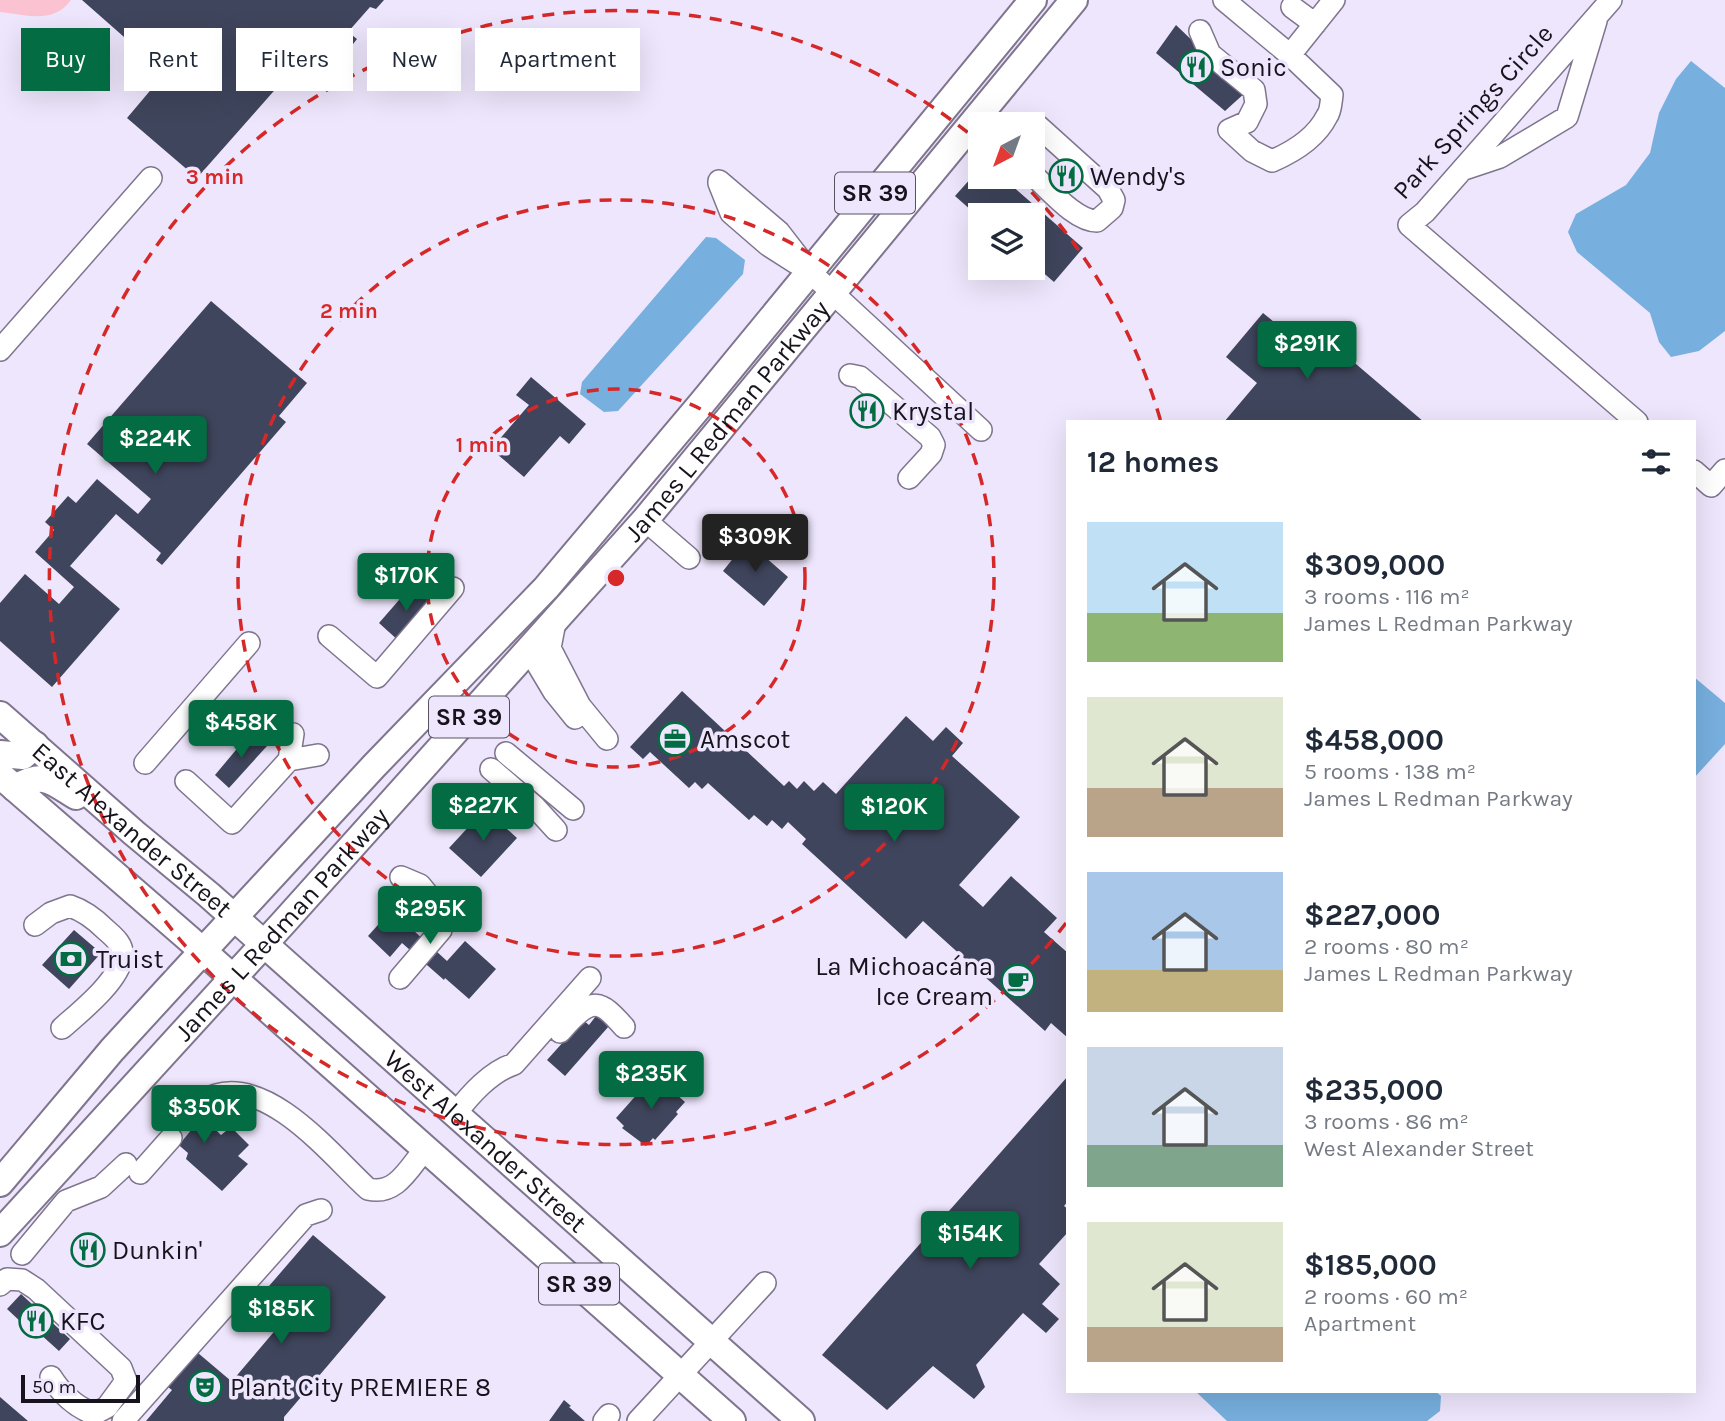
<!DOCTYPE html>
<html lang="en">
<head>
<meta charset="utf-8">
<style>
	:root { --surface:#fff; --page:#f2f2f3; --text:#1f2937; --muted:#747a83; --accent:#036c42 }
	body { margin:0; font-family:Karla,sans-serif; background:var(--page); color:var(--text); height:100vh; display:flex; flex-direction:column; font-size:26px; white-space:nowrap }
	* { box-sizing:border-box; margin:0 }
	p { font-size:23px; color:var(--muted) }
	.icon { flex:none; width:38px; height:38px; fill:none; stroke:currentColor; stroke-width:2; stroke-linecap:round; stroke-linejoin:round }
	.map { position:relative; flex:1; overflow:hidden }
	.drawer { position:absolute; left:1066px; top:420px; width:630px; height:973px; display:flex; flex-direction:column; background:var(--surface); border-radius:0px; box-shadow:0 7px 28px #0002 }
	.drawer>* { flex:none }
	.banner { position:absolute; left:21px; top:28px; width:665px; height:63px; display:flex; gap:14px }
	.needle { width:46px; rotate:221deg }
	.buttons { position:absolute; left:968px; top:112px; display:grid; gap:14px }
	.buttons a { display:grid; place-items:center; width:77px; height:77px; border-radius:0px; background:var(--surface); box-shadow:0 7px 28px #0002; font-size:35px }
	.scale { position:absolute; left:21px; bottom:18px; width:119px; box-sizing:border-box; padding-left:7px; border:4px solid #17131d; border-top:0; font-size:19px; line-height:24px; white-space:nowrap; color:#17131d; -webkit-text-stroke:5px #eee6fc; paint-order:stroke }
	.price { position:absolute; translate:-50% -60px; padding:0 16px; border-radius:7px; background:var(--accent); color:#fff; font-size:23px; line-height:46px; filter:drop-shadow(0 2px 4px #0008) }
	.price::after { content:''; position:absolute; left:50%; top:42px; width:21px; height:16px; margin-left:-10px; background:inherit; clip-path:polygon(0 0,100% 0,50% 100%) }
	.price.current { background:#222; color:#fff }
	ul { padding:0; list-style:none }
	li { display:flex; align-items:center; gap:21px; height:175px; padding:0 21px }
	li span { display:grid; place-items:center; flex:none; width:196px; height:140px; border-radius:0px; color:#555 }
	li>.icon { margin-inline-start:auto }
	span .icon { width:84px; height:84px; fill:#fffc; stroke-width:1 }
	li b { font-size:30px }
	h2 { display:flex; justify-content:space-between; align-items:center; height:84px; padding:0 21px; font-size:30px }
	.pill { padding:0 24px; border-radius:0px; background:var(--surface); box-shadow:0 7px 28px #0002; font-size:24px; line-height:63px }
	.pill.current { background:var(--accent); color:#fff }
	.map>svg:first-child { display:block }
	.green { fill:#fbc2d2 }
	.water { fill:#77afde }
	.building { fill:#3f455c }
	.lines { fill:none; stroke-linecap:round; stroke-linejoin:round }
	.minor-tunnel { stroke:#cec6db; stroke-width:21; stroke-dasharray:21 10; stroke-linecap:butt }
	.minor-casing { stroke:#7f758e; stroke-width:24 }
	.major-casing { stroke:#7f758e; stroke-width:30 }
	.minor { stroke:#fff; stroke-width:21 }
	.major { stroke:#fff; stroke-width:26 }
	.ring { fill:none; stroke:#d62828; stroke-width:3.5; stroke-dasharray:12 9 }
	.labels { text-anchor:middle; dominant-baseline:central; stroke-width:7; stroke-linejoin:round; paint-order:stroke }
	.shield { fill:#eee6fc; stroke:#585260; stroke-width:2 }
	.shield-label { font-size:24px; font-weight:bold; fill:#17131d }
	.poi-label { font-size:26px; fill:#17131d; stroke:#eee6fc; text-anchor:start }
	.street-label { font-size:26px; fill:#17131d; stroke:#eee6fc }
	.centre { fill:#d62828; stroke:#eee6fc; stroke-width:3.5 }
	.ring-label { font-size:21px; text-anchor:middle; font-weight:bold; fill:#d62828; stroke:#eee6fc; stroke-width:7; stroke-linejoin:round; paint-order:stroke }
</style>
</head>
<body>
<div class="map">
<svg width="1725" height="1421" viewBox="0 0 1725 1421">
	<rect width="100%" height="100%" fill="#eee6fc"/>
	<!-- green -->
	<path class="green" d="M0 0H71C54 24 26 15 0 12Z"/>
	<!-- water -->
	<path class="water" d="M1691 61 1725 88V331L1699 351 1671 357 1659 342 1650 313 1577 252 1568 232 1576 214 1626 185 1650 153 1659 113 1676 79Z
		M706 237 716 238 745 260 743 274 618 411 604 412 580 394 582 382Z
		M1694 677 1725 703V744L1694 778Z
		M1195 1391H1435L1441 1396 1440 1411 1427 1421H1227Z"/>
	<!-- building -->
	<path class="building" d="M82 0H384L376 9 370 7 348 32 357 39 334 68 323 59 309 78 295 67 197 178 127 118 165 73Z
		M1176 25 1246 92 1225 111 1156 53Z
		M980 168V177H1002L1083 248 1054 282 1032 263V215H980V218L955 196Z
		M211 301 307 383 279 416 286 422 162 565 156 560 161 553 116 514 70 566 120 609 52 687 0 641V603L25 574 59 604 74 587 35 552 54 530 45 522 68 496 76 503 97 479 138 514 151 499 87 444Z
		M1263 313 1296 340 1309 324 1424 422H1224L1257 383 1226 357Z
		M531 377 586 424 569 444 560 436 524 477 491 449 529 405 516 395Z
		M747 541 788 577 764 606 723 571Z
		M413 584 434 603 400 642 379 623Z
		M682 691 784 786 789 781 797 789 804 781 814 791 823 782 836 794 906 716 933 741 946 727 963 743 952 756 1020 817 959 885 983 907 1011 876 1057 918 1044 932 1068 953V1038L1051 1023 1045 1031 923 921 906 939 802 844 806 839 788 822 782 829 772 820 767 826 754 815 749 820 708 783 702 789 695 782 689 788 650 752 643 759 630 747Z
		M251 732 267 746 229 788 215 775Z
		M485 809 517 838 481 877 449 848Z
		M412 887 434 907 413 930 447 961 465 941 496 969 469 999 445 978 444 980 402 943 390 957 368 936Z
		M74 930 101 953 69 989 42 965Z
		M596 1016 609 1026 565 1076 547 1060 583 1020 589 1025Z
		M655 1074 676 1091 675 1093 685 1102 676 1112 678 1114 655 1140 653 1138 646 1146 622 1128 624 1126 616 1118Z
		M1068 1076V1201L1064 1206 1068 1209V1232L1039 1264 1060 1284 1042 1304 1059 1319 1046 1333 1023 1313 976 1365 985 1387 974 1399 933 1366 887 1410 822 1355Z
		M171 1098 206 1130 211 1125 221 1135 231 1127 249 1145 238 1156 248 1164 222 1191 186 1159 188 1153 152 1122Z
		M313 1235 386 1297 284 1417V1421H146L172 1390 168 1387 198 1353 237 1386 238 1385 233 1380 284 1320 295 1329 314 1307 303 1297 288 1314 263 1293Z
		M21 1294 70 1339 59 1351 39 1333 36 1336 7 1309Z
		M0 1397 28 1421H0Z
		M564 1400 571 1406 569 1407 585 1421H549Z"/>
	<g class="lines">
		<!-- minor-tunnel -->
		<path class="minor-tunnel" d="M171 1138 190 1115"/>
		<defs>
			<path id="minor" d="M1224 0 1290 55 1334 0
				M1611 0 1425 212 1409 225 1637 422
				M1292 7 1315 24
				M1200 31 1210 54 1254 90 1256 104 1247 122 1229 130 1252 151 1272 161C1293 152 1316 138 1327 116 1331 111 1331 101 1332 95L1290 55
				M1464 169 1500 157 1567 117 1596 21
				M1032 174C1049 189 1075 221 1097 221L1112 208 1114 200 1108 189 1038 126
				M719 181 779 232 810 272 981 430
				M719 183 731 213 768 245 796 263
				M0 350 151 178
				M850 375 860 377 930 437 934 445 931 454 909 478
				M1694 471 1711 486 1725 470
				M645 520 689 558
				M555 622 550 648 580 706 607 739
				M329 636 377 677 453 588
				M529 650 554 692 575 718
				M506 753 573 809
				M289 760 318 755
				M145 763 249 643
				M491 769 535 807 556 830
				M186 781 232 823 289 760 293 734
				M35 925 51 913 70 906C85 911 95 919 106 930 114 937 124 945 122 957 119 981 80 1012 62 1028
				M400 978 441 930 442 912 420 885 401 877
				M560 1032C569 1022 587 999 602 1007 610 1010 618 1021 624 1027
				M455 1114C471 1094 490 1072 514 1064L590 978
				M190 1115C197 1108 206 1098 216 1095 271 1079 332 1156 368 1189 396 1196 409 1168 425 1149
				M140 1173 171 1138
				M22 1254 66 1201 101 1187 126 1164
				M0 1285 7 1279 22 1280 36 1289 121 1368 126 1381 107 1407 94 1414C74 1406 62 1394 51 1377
				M123 1421 306 1215 321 1210
				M604 1421 609 1415
				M638 1421 765 1283"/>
			<g id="major">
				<path id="s1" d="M0 715 134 833 209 895 801 1421"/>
				<path d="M0 754 23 756 35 745"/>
				<path d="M0 775 188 938 732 1421"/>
				<path d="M15 788C44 771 50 780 76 796"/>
				<path d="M0 1183 112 1050 179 977 374 766 546 588 702 403 1033 0"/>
				<path id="s2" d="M0 1233 285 921 645 520 1074 0"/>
			</g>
		</defs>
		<!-- minor casing -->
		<use href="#minor" class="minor-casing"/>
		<!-- major casing -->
		<use href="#major" class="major-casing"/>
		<!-- minor -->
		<use href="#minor" class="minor"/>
		<!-- major -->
		<use href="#major" class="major"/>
	</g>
	<!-- distance rings -->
	<g class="ring">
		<circle cx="616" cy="578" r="189"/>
		<circle cx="616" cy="578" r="378"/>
		<path d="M1066 923A567 567 0 1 1 977 140M1017 177A567 567 0 0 1 1161 422"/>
	</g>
	<!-- icons -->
	<defs>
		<symbol id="restaurant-ring" viewBox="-11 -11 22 22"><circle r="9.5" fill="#eee6fc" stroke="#036c42" stroke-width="1.5"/><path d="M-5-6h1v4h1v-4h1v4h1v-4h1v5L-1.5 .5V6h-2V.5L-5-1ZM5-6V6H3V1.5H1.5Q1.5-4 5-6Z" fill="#036c42"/></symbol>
		<symbol id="office-ring" viewBox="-11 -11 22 22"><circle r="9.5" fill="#eee6fc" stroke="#036c42" stroke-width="1.5"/><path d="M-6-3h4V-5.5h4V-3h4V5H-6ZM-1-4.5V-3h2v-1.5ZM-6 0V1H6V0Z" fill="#036c42"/></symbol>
		<symbol id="bank-ring" viewBox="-11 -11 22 22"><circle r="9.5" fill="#eee6fc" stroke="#036c42" stroke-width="1.5"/><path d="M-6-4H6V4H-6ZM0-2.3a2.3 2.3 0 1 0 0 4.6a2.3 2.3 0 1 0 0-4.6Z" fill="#036c42"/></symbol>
		<symbol id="cafe-ring" viewBox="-11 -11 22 22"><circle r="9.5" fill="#eee6fc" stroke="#036c42" stroke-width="1.5"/><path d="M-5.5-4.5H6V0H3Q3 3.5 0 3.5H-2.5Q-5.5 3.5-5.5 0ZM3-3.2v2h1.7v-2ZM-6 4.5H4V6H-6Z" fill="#036c42"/></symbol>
		<symbol id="theatre-ring" viewBox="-11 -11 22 22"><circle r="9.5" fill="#eee6fc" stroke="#036c42" stroke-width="1.5"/><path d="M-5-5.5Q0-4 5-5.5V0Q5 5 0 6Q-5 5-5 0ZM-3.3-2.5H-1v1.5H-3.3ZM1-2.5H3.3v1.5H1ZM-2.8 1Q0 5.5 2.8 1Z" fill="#036c42"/></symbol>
	</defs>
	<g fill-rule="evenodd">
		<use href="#restaurant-ring" x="1177" y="48" width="38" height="38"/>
		<use href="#restaurant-ring" x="1047" y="157" width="38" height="38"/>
		<use href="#restaurant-ring" x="848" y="392" width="38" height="38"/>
		<use href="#office-ring" x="656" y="720" width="38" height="38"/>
		<use href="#bank-ring" x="52" y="940" width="38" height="38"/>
		<use href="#cafe-ring" x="999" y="962" width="38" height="38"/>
		<use href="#restaurant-ring" x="69" y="1231" width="38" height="38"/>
		<use href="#restaurant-ring" x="17" y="1302" width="38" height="38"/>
		<use href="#theatre-ring" x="186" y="1368" width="38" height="38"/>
	</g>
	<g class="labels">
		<!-- shield labels -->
		<g class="shield">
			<rect x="835" y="172.5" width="80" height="41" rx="5"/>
			<rect x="429" y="696.5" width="80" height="41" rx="5"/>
			<rect x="539" y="1263.5" width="80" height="41" rx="5"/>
		</g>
		<g class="shield-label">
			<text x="875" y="193">SR 39</text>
			<text x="469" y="717">SR 39</text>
			<text x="579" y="1284">SR 39</text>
		</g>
		<!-- poi labels -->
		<g class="poi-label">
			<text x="1220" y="67">Sonic</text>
			<text x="1090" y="176">Wendy's</text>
			<text x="892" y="411">Krystal</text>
			<text x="700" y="739">Amscot</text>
			<text x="96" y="959">Truist</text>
			<text x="993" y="966" text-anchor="end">La Michoacána<tspan x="993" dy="30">Ice Cream</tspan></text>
			<text x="112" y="1250">Dunkin'</text>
			<text x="60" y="1321">KFC</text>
			<text x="230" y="1387">Plant City PREMIERE 8</text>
		</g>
		<!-- street labels -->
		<g class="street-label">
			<text transform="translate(1473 112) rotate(-48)">Park Springs Circle</text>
			<text stroke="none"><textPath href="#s2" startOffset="1090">James L Redman Parkway</textPath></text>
			<text stroke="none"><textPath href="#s1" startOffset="175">East Alexander Street</textPath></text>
			<text stroke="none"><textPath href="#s2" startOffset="418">James L Redman Parkway</textPath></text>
			<text stroke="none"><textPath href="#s1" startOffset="646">West Alexander Street</textPath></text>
		</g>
	</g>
	<circle cx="616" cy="578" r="10" class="centre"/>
	<g class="ring-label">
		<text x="215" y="184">3 min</text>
		<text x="349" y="318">2 min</text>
		<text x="482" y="452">1 min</text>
	</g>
</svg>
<div class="buttons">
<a><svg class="needle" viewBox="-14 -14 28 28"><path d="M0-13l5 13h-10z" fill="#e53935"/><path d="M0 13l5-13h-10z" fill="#747a83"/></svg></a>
<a><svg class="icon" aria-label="layers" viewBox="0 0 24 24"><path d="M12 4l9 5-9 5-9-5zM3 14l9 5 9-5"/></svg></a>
</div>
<div class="scale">50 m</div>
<b class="price" style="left:1307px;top:381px">$291K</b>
<b class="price" style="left:155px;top:476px">$224K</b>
<b class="price current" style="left:755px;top:574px">$309K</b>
<b class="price" style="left:406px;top:613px">$170K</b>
<b class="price" style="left:241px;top:760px">$458K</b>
<b class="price" style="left:483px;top:843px">$227K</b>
<b class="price" style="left:894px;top:844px">$120K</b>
<b class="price" style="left:430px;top:946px">$295K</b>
<b class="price" style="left:651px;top:1111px">$235K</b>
<b class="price" style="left:204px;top:1145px">$350K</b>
<b class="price" style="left:970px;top:1271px">$154K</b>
<b class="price" style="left:281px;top:1346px">$185K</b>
<div class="banner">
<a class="pill current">Buy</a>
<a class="pill">Rent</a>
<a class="pill">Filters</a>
<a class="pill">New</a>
<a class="pill">Apartment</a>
</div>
<section class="drawer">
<h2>12 homes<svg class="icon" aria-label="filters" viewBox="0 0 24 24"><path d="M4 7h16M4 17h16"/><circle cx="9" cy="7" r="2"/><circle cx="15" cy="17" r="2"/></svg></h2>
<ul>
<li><span style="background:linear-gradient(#bfe0f5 65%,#8fb573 0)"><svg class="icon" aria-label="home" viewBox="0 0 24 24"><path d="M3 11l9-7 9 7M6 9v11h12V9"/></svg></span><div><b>$309,000</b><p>3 rooms · 116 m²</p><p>James L Redman Parkway</p></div></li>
<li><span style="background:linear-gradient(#dfe7d0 65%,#b9a48a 0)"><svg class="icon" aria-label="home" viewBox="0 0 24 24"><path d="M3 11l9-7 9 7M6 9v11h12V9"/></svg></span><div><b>$458,000</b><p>5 rooms · 138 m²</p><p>James L Redman Parkway</p></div></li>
<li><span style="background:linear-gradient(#a9c7e8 70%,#c2b280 0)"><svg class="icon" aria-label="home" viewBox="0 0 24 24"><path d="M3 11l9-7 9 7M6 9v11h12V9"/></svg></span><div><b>$227,000</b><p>2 rooms · 80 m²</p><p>James L Redman Parkway</p></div></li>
<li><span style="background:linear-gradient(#c9d6e8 70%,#7fa58c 0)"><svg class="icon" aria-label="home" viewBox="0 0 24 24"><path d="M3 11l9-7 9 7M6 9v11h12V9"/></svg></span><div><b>$235,000</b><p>3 rooms · 86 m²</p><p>West Alexander Street</p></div></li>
<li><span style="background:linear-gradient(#dfe7d0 75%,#b9a48a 0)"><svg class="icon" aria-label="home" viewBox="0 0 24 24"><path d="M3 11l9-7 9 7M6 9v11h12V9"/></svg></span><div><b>$185,000</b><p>2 rooms · 60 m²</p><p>Apartment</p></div></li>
</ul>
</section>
</div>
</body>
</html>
